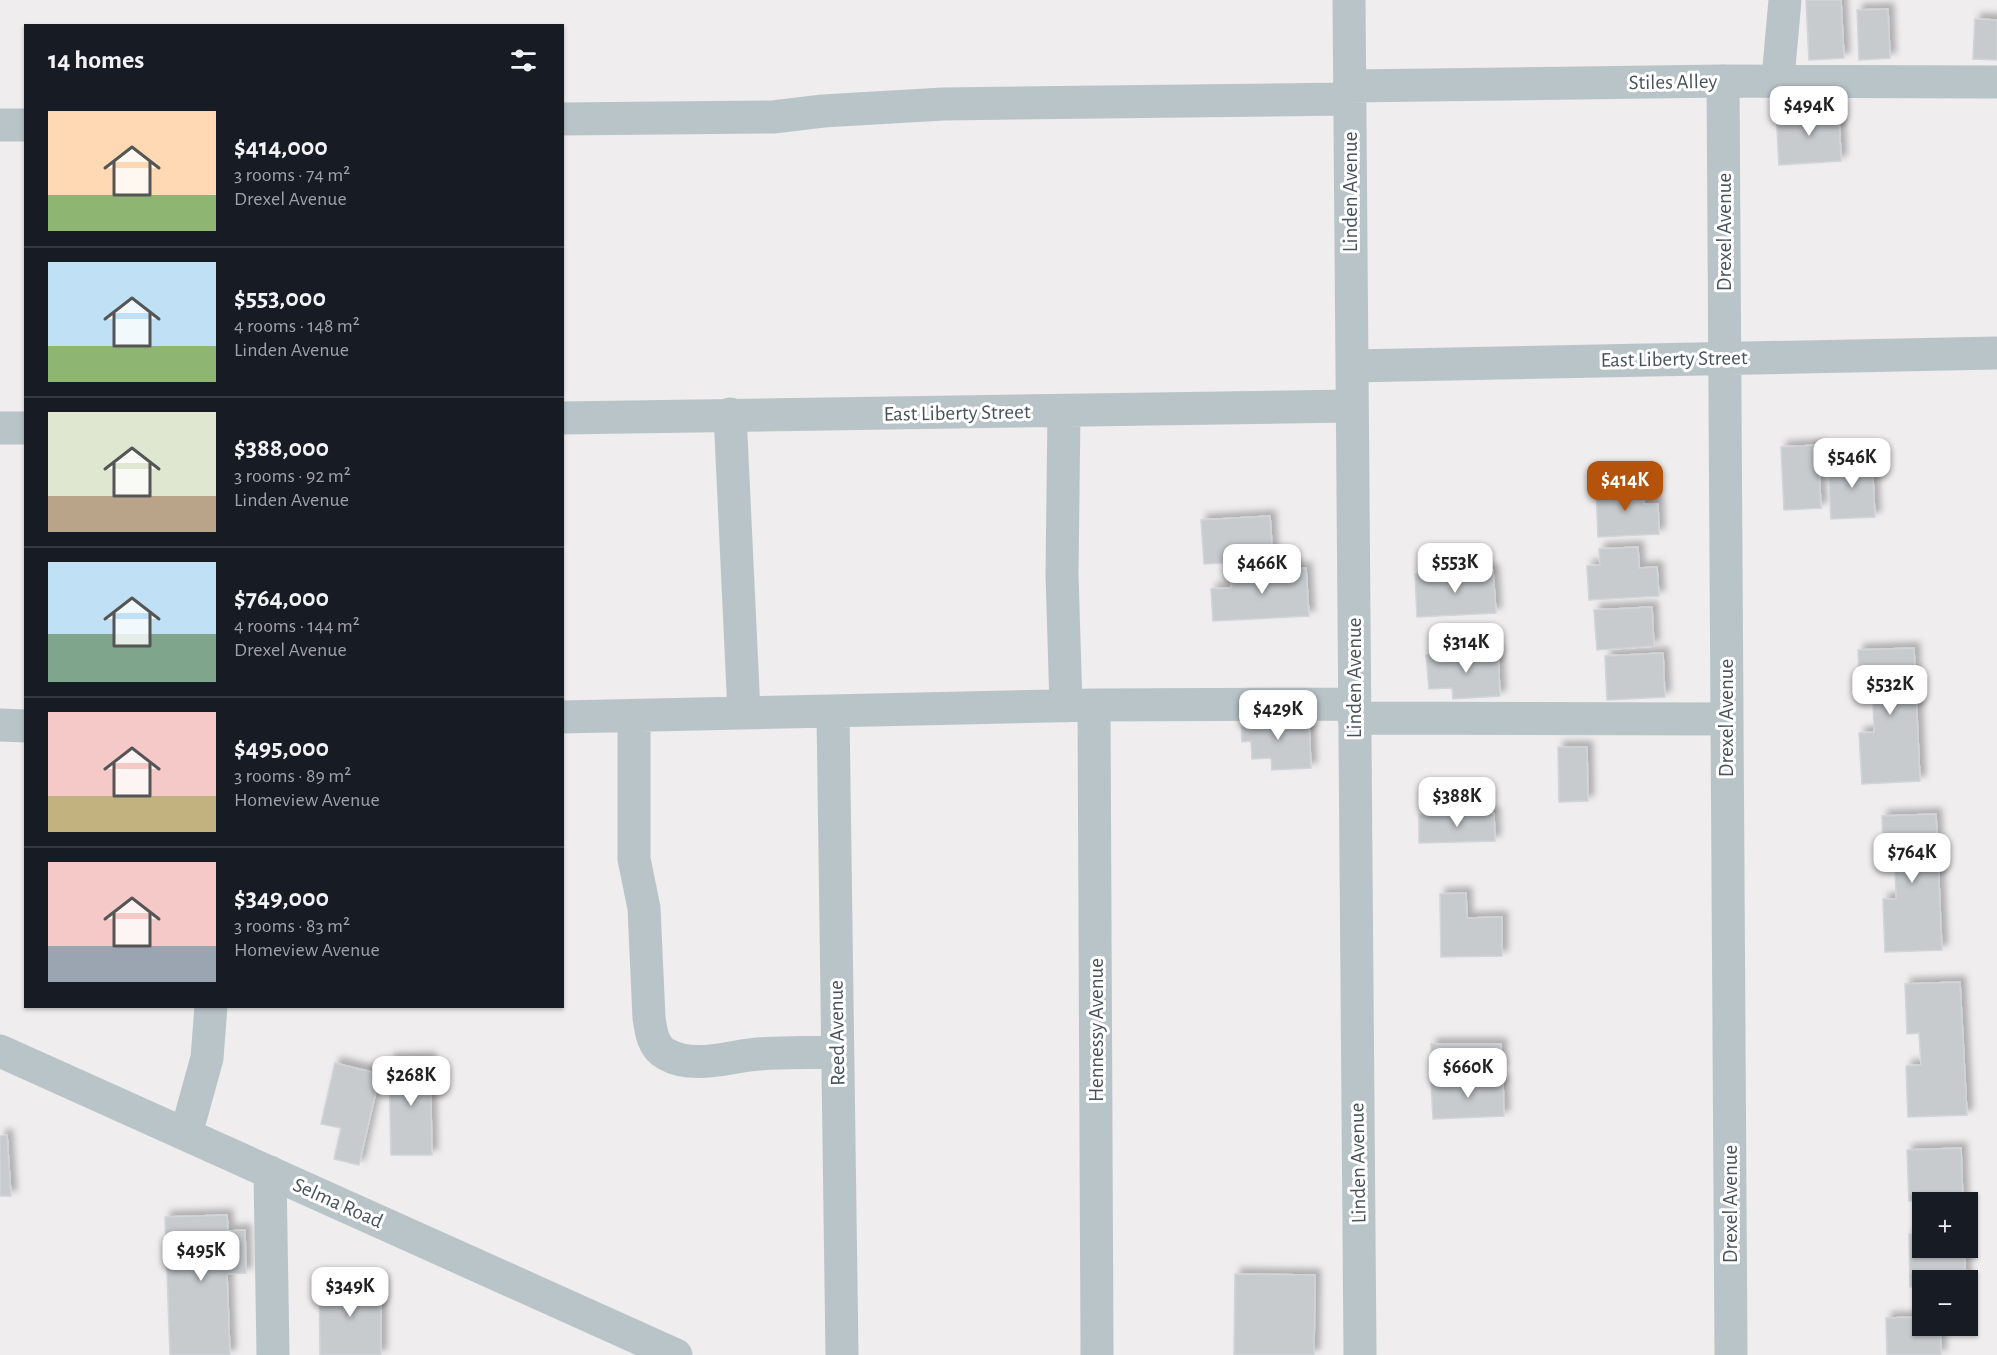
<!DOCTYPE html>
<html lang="en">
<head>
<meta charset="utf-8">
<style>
	:root { --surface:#171b24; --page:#242831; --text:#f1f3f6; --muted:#9ea1a6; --line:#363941; --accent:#b45309 }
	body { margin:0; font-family:"Alegreya Sans",sans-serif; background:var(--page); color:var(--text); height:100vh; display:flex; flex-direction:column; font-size:22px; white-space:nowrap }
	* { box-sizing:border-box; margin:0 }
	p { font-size:20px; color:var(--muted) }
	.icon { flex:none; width:33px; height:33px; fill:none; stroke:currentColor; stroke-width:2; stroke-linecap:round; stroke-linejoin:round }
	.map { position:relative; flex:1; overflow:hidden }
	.sheet { position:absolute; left:24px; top:24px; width:540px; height:984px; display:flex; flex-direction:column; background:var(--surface); border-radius:0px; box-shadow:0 2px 4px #0004 }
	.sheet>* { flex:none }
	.buttons { position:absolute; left:1912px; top:1192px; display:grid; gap:12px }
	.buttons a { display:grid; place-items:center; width:66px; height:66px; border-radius:0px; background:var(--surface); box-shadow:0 2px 4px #0004; font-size:30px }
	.price { position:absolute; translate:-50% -51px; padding:0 14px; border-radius:12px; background:#fff; color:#222; font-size:20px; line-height:39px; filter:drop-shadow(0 2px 3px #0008) }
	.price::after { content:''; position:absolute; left:50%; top:36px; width:18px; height:14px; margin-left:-9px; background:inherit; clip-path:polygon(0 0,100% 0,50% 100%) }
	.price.on { background:var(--accent); color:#fff }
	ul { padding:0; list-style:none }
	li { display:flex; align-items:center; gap:18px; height:150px; padding:0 24px }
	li+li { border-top:2px solid var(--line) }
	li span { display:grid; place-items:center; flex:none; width:168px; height:120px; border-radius:0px; color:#555 }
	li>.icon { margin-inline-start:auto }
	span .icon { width:72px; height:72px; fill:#fffc; stroke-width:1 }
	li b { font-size:26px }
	h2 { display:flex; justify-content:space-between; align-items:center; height:72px; padding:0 24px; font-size:26px }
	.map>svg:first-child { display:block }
	.building { fill:#c7cbce; stroke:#d1d4d8; stroke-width:1.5; filter:url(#shadow) }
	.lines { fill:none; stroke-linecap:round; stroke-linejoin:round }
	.minor { stroke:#b9c4c9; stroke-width:33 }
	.labels { text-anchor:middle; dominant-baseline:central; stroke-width:6; stroke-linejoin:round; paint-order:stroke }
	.street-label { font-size:21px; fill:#475359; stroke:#fff }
</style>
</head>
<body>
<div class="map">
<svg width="1997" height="1355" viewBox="0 0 1997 1355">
	<defs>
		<filter id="shadow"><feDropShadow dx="5.5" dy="-5.5" stdDeviation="3" flood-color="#0004"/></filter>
	</defs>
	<rect width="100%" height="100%" fill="#efeded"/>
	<!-- building -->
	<path class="building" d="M1806 0H1841L1844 58 1809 60Z
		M1888 9 1890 58 1859 60 1857 10Z
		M1975 19 1997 20V60L1973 59Z
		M1839 110 1841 161 1779 165 1776 113Z
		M1818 445 1821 508 1784 510 1781 447Z
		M1872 459 1875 517 1831 519 1828 461Z
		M1643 485 1644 504H1658L1659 534 1598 537 1596 487Z
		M1270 516 1273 560 1204 564 1201 520Z
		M1638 547 1639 568 1657 567 1659 596 1589 600 1587 566 1600 565 1599 549Z
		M1306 568 1309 616 1213 621 1211 589 1231 588V571Z
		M1493 570 1496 613 1417 617 1415 574Z
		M1652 607 1654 646 1597 650 1594 610Z
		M1914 648 1920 781 1862 784 1859 733 1874 732 1873 700H1860L1858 650Z
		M1498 650 1500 696 1453 699 1452 688 1429 689 1426 655Z
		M1663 653 1665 697 1607 700 1605 656Z
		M1277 714 1278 724 1309 723 1311 768 1272 770 1271 758 1252 759 1251 741 1242 742 1241 716Z
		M1558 747H1587L1588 801 1559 802Z
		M1494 813 1495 841 1419 843V815Z
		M1936 814 1942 950 1885 952 1883 899H1896L1895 867H1884L1882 816Z
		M1466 893 1467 918 1502 917V956L1441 957 1440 894Z
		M1960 982 1967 1115 1908 1117 1906 1066 1921 1065 1919 1033 1907 1034 1905 984Z
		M1431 1044H1501V1070L1431 1071Z
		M430 1058 432 1155H391L389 1059Z
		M335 1063 380 1074 359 1165 334 1159 341 1128 321 1124Z
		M1503 1080 1504 1116 1433 1119 1431 1083Z
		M7 1135 11 1196H0V1136Z
		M1961 1148 1963 1203H1923V1248H1964L1966 1281H1923V1287H1910L1909 1234H1923L1922 1201H1909L1907 1150Z
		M227 1215 228 1231 245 1230 246 1273 227 1274 230 1355H170L165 1217Z
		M1235 1274 1315 1275 1314 1355H1234Z
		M381 1281V1355H320L319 1282Z
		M1923 1317V1326H1940L1941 1355H1887L1886 1318Z"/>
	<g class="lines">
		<!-- minor -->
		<path class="minor" d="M1349 0 1360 1355
			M1723 81 1731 1355
			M1780 82 1779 67 1785 0
			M1349 86 1723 81 1997 82
			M562 119 773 117 823 111 943 104 1349 99
			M0 125H26
			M1352 366 1997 353
			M1064 411 1062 574 1066 706
			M730 414 744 712
			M562 418 1352 406
			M0 428H26
			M1094 705 1097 1355
			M833 712 842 1355
			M634 716V859L644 908 649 1018C651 1032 653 1047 666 1054 693 1070 730 1056 758 1054 784 1052 811 1053 837 1052
			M562 717 1094 705 1354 704
			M1354 718 1726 719
			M0 725 26 726
			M0 1051 676 1355
			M186 1134 207 1058 211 1006
			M270 1172 273 1355"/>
	</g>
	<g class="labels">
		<!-- street labels -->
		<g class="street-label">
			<text transform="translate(1673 82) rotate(-1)">Stiles Alley</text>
			<text transform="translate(1350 192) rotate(-90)">Linden Avenue</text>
			<text transform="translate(1724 232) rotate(-90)">Drexel Avenue</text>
			<text transform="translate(1674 359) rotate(-1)">East Liberty Street</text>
			<text transform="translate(957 413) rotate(-1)">East Liberty Street</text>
			<text transform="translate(1354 678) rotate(-90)">Linden Avenue</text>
			<text transform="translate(1726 718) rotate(-90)">Drexel Avenue</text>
			<text transform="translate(1096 1030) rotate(-90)">Hennessy Avenue</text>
			<text transform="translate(837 1033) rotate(-91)">Reed Avenue</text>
			<text transform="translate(1358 1163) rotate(-91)">Linden Avenue</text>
			<text transform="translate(338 1203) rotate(24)">Selma Road</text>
			<text transform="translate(1730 1204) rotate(-90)">Drexel Avenue</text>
		</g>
	</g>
</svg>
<div class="buttons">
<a>+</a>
<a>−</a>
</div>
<b class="price" style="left:1809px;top:137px">$494K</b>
<b class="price" style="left:1852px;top:489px">$546K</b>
<b class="price on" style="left:1625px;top:512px">$414K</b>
<b class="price" style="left:1455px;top:594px">$553K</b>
<b class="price" style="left:1262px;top:595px">$466K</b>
<b class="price" style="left:1466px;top:674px">$314K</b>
<b class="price" style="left:1890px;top:716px">$532K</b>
<b class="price" style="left:1278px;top:741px">$429K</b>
<b class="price" style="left:1457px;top:828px">$388K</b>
<b class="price" style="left:1912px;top:884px">$764K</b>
<b class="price" style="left:1468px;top:1099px">$660K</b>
<b class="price" style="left:411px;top:1107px">$268K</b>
<b class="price" style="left:201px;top:1282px">$495K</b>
<b class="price" style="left:350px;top:1318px">$349K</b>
<section class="sheet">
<h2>14 homes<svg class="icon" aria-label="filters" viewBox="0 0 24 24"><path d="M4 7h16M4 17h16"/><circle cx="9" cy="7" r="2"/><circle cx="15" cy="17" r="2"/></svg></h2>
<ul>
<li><span style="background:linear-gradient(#ffd9b3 70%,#8fb573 0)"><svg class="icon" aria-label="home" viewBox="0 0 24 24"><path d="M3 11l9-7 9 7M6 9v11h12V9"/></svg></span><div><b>$414,000</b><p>3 rooms · 74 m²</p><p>Drexel Avenue</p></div></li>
<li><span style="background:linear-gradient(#bfe0f5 70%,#8fb573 0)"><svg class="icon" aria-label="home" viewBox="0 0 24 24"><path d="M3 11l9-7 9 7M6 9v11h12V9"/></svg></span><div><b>$553,000</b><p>4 rooms · 148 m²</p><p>Linden Avenue</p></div></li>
<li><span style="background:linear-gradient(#dfe7d0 70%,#b9a48a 0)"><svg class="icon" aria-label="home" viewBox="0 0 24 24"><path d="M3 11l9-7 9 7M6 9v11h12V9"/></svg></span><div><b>$388,000</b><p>3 rooms · 92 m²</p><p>Linden Avenue</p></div></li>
<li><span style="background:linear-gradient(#bfe0f5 60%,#7fa58c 0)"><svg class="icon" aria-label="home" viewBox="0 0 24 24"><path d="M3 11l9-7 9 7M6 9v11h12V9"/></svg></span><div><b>$764,000</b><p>4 rooms · 144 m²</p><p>Drexel Avenue</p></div></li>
<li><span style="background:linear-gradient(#f6c9c9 70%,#c2b280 0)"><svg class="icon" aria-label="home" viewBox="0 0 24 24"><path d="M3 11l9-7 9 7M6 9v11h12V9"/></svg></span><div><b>$495,000</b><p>3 rooms · 89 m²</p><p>Homeview Avenue</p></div></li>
<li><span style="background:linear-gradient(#f6c9c9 70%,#9aa5b1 0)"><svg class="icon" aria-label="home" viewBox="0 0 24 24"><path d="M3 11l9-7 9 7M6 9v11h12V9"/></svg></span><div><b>$349,000</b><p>3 rooms · 83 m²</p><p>Homeview Avenue</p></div></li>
</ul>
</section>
</div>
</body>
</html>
